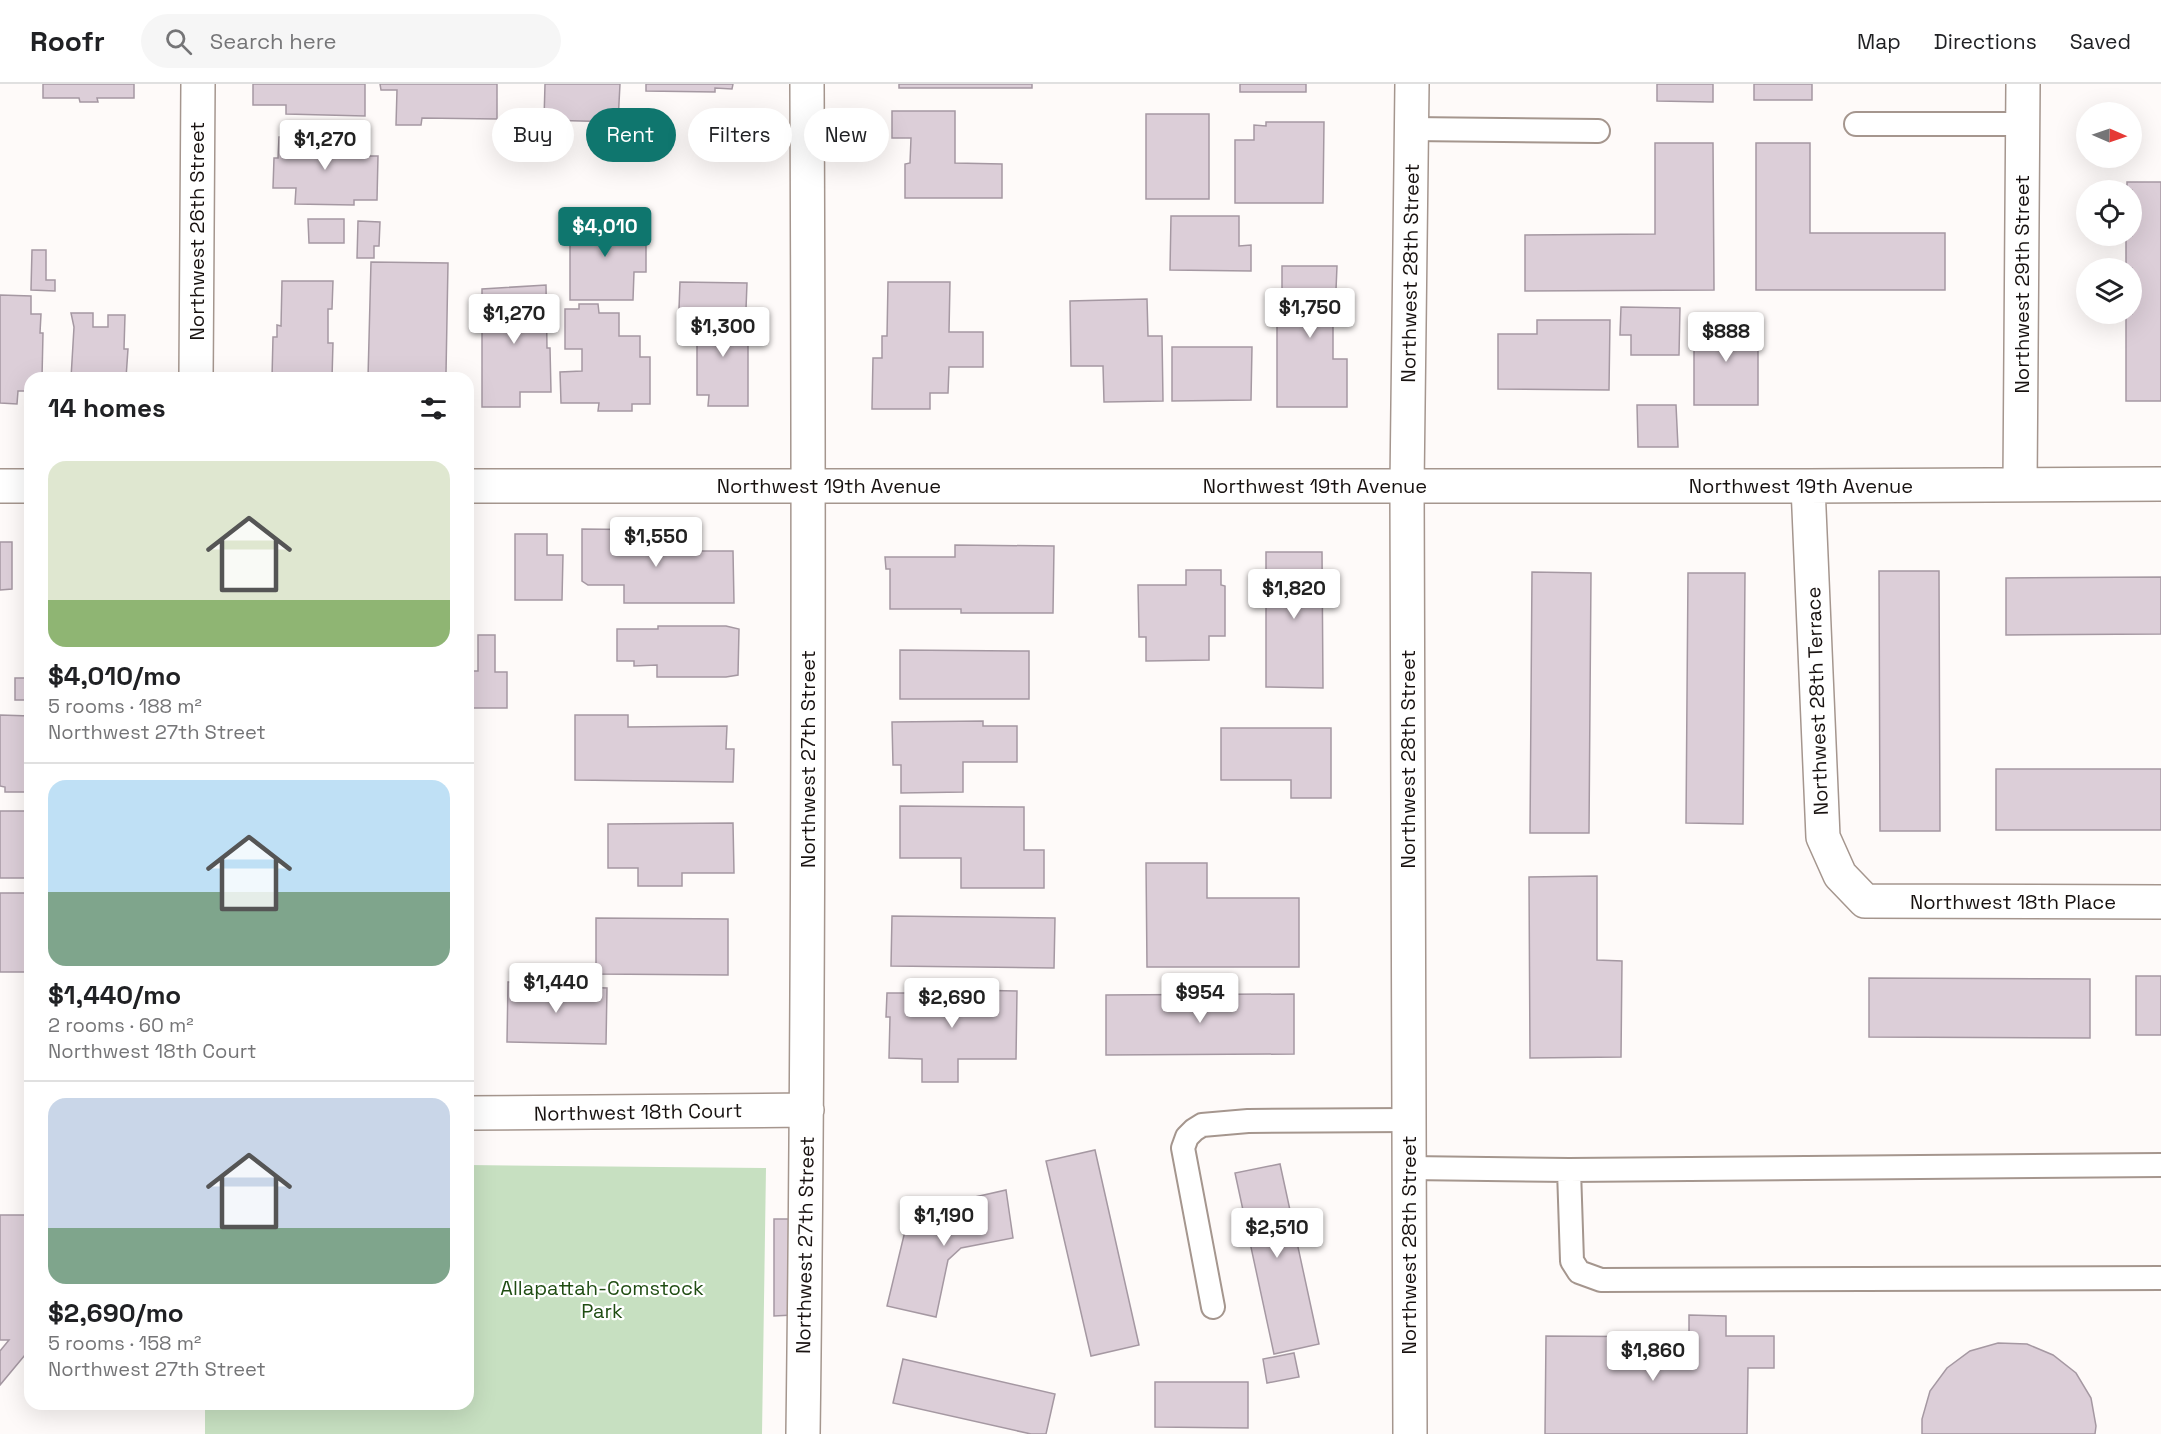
<!DOCTYPE html>
<html lang="en">
<head>
<meta charset="utf-8">
<style>
	:root { --surface:#fff; --page:#f6f6f6; --text:#202124; --muted:#757577; --line:#e0e0e0; --accent:#0f766e }
	body { margin:0; font-family:"Space Grotesk",sans-serif; background:var(--page); color:var(--text); height:100vh; display:flex; flex-direction:column; font-size:22px; white-space:nowrap }
	* { box-sizing:border-box; margin:0 }
	p { font-size:20px; color:var(--muted) }
	.icon { flex:none; width:33px; height:33px; fill:none; stroke:currentColor; stroke-width:2; stroke-linecap:round; stroke-linejoin:round }
	.map { position:relative; flex:1; overflow:hidden }
	.sheet { position:absolute; left:24px; top:288px; width:450px; height:1038px; display:flex; flex-direction:column; background:var(--surface); border-radius:18px; box-shadow:0 6px 24px #0002 }
	.sheet>* { flex:none }
	.hud { position:absolute; left:492px; top:24px; width:570px; height:54px; display:flex; gap:12px }
	.needle { width:39px; rotate:92deg }
	.fabs { position:absolute; left:2076px; top:18px; display:grid; gap:12px }
	.fabs a { display:grid; place-items:center; width:66px; height:66px; border-radius:50%; background:var(--surface); box-shadow:0 6px 24px #0002; font-size:30px }
	.price { position:absolute; translate:-50% -51px; padding:0 14px; border-radius:6px; background:#fff; color:#222; font-size:20px; line-height:39px; filter:drop-shadow(0 2px 3px #0008) }
	.price::after { content:''; position:absolute; left:50%; top:36px; width:18px; height:14px; margin-left:-9px; background:inherit; clip-path:polygon(0 0,100% 0,50% 100%) }
	.price.active { background:var(--accent); color:#fff }
	ul { padding:0; list-style:none }
	li { display:grid; align-content:center; gap:12px; height:318px; padding:0 24px }
	li+li { border-top:2px solid var(--line) }
	li span { display:grid; place-items:center; height:186px; border-radius:18px; color:#555 }
	li>.icon { margin-inline-start:auto }
	span .icon { width:108px; height:108px; fill:#fffc; stroke-width:1 }
	li b { font-size:26px }
	h2 { display:flex; justify-content:space-between; align-items:center; height:72px; padding:0 24px; font-size:26px }
	.pill { padding:0 21px; border-radius:27px; background:var(--surface); box-shadow:0 6px 24px #0002; font-size:21px; line-height:54px }
	.pill.active { background:var(--accent); color:#fff }
	header { display:flex; align-items:center; gap:36px; box-sizing:border-box; height:84px; padding:0 30px; background:var(--surface); border-bottom:2px solid var(--line) }
	header strong { font-size:28px }
	nav { display:flex; gap:33px; margin-inline-start:auto; font-size:21px }
	.search { width:420px; height:54px; background:var(--page); display:flex; align-items:center; gap:15px; box-sizing:border-box; padding:0 21px; border-radius:33px; color:var(--muted); font-size:22px }
	.map>svg:first-child { display:block }
	.green { fill:#c7e0c1 }
	.building { fill:#dcced8; stroke:#a598a2; stroke-width:1.5 }
	.lines { fill:none; stroke-linecap:round; stroke-linejoin:round }
	.service-casing { stroke:#a5968e; stroke-width:26 }
	.minor-casing { stroke:#a5968e; stroke-width:36 }
	.tertiary-casing { stroke:#a5968e; stroke-width:36 }
	.service { stroke:#fff; stroke-width:22 }
	.minor { stroke:#fff; stroke-width:33 }
	.tertiary { stroke:#fff; stroke-width:33 }
	.labels { text-anchor:middle; dominant-baseline:central; stroke-width:4.5; stroke-linejoin:round; paint-order:stroke }
	.street-label { font-size:20px; fill:#181210; stroke:#fff }
	.park-label { font-size:20px; fill:#204d13; stroke:#fff }
</style>
</head>
<body>
<header>
<strong>Roofr</strong>
<div class="search"><svg class="icon" aria-label="search" viewBox="0 0 24 24"><circle cx="10" cy="10" r="6"/><path d="M15 15l6 6"/></svg>Search here</div>
<nav><a>Map</a><a>Directions</a><a>Saved</a></nav>
</header>
<div class="map">
<svg width="2161" height="1350" viewBox="0 0 2161 1350">
	<rect width="100%" height="100%" fill="#fefaf9"/>
	<!-- green -->
	<path class="green" d="M468 1081 766 1084 762 1350H205V1320H468Z"/>
	<!-- building -->
	<path class="building" d="M43 0H134V14H97L98 18H80L79 14H43Z
		M253 0H365V32L286 30V21H253Z
		M380 0H497V35L422 34 421 41H396L397 6H381Z
		M545 0H620L618 38 544 36Z
		M646 0H733L732 5 715 4V8L646 7Z
		M899 0H1032V4H899Z
		M1240 0H1306V8H1240Z
		M1657 0H1713V18L1657 17Z
		M1754 0H1812V16H1754Z
		M892 27H955V79L1002 80V114H905V80L910 79 911 54H892Z
		M1146 30H1209V115H1146Z
		M1266 38H1324L1323 119H1235V56H1254V41L1266 42Z
		M279 53 354 54V72H378L377 116H354V121L295 120 296 104H273L274 74H278Z
		M1655 59H1713L1714 206 1525 207V151L1655 150Z
		M1756 59H1810V149H1945V206H1756Z
		M2127 98H2161V317H2126V230H2132V184H2126V152H2132V106H2127Z
		M570 132H634L635 154H646V188H634L633 216H570Z
		M1171 132H1239V162L1251 161V187L1170 186Z
		M308 135H344V159H309Z
		M358 137 380 138 379 162H374V174H357Z
		M32 166H46V196H55V207L31 206Z
		M371 178 448 179 446 289H404V294H368Z
		M1282 182H1337L1336 206H1348V235L1333 234V275H1347V323H1277V206H1282Z
		M282 197H333L332 225H328V259H333L332 294H272L273 253H277V241L281 242Z
		M680 198 747 199 746 225H679Z
		M888 198H950L949 248H983V283H949L948 309H930V325H872L873 274H882V252H887Z
		M546 201 547 264H550L551 308H520V323H482V205Z
		M0 211 31 212V230H41L40 249H43L42 294H30V307H18L17 320 0 319Z
		M1147 215 1148 252H1162L1163 317 1104 318 1103 282H1071L1070 217Z
		M579 220H598L599 229H619V252H640V273H650V320H632V327H598L599 319H561L560 288 582 287V265H565V225H579Z
		M1621 223 1680 224 1679 271H1631V251H1620Z
		M697 228H748V322H708L709 311H697Z
		M71 229H93V243H108V231H125L124 265H128L126 294H71L74 243Z
		M1537 236H1610L1609 306 1498 305V250H1537Z
		M1694 238H1758V321H1694Z
		M1172 263H1252L1251 316 1172 317Z
		M1637 321H1676L1678 363H1638Z
		M582 445 666 446V467H733L734 519H624V501H588L582 497Z
		M515 450H547V471H563L562 516H515Z
		M0 458H12V505L0 506Z
		M955 461 1054 462 1053 529H961V525H890V485H886L885 473H955Z
		M1266 468H1322L1323 604 1266 603Z
		M1186 486H1221V501L1225 502V552H1209V576L1146 577V553H1139L1138 501H1186Z
		M1879 487H1939L1940 747H1880Z
		M1532 488 1591 489 1589 749H1530Z
		M1688 489H1745L1743 740 1686 739Z
		M2161 493V550L2006 551V494Z
		M658 542H726L739 545 738 591 726 593H657V581L634 582V577H617V545H658Z
		M478 551H495V588H507V624H469V587H478Z
		M900 566 1029 567V615H900Z
		M15 594H30V616H15Z
		M0 631 30 632V708H5V703L0 702Z
		M575 631H628V643L727 642 726 665H734L733 698 575 696Z
		M983 637V642H1017V678H963V708L901 709V681H893L892 638Z
		M1221 644H1331V714H1291V696H1221Z
		M1996 685H2161V746H1996Z
		M900 722 1024 723V766H1044V804H961V774H900Z
		M0 727H30V794H0Z
		M733 739 734 789H682V802H638V784H608V740Z
		M1146 779H1207V814H1299V883H1147Z
		M1597 792V876L1622 877 1621 973 1530 974 1529 793Z
		M0 809H30V888H0Z
		M892 832 1055 834 1054 884 891 882Z
		M596 834 728 835V891L596 890Z
		M468 851H473V920H468Z
		M2136 892H2161V951H2136Z
		M1869 894 2090 895V954L1869 953Z
		M508 898 564 900V912H573V903L607 904 606 960 507 958Z
		M28 902H30V980H28Z
		M914 905 1017 907 1016 975H958V998H922V975L889 974 890 933H886L887 909H914Z
		M1294 910V970L1106 971V911Z
		M1095 1066 1139 1261 1091 1272 1046 1077Z
		M1280 1080 1319 1260 1274 1270 1235 1089Z
		M1006 1106 1013 1154 961 1164 948 1176 936 1233 887 1222 905 1147 931 1123Z
		M0 1131H30V1265L0 1301V1267L9 1256H0Z
		M774 1135H793V1231L774 1232Z
		M1689 1231 1726 1232V1252H1774V1284H1748L1747 1350H1545L1546 1252 1689 1253Z
		M1998 1259 2027 1260 2053 1271 2076 1289 2091 1314 2096 1342 2095 1350H1922V1335L1930 1307 1947 1284 1970 1267Z
		M1294 1269 1299 1293 1267 1299 1263 1275Z
		M903 1275 1055 1310 1046 1350H1031L893 1319Z
		M1155 1298H1248V1344L1155 1343Z"/>
	<g class="lines">
		<defs>
			<path id="service" d="M1856 40H2023
				M1411 45 1598 47
				M1409 1084 1569 1086 2161 1081
				M1569 1086 1572 1177 1579 1188 1601 1196 2161 1194
				M1213 1223 1183 1064 1187 1053 1194 1046 1202 1041 1248 1037 1409 1036"/>
			<path id="minor" d="M196 294 198 0
				M2020 401 2023 0
				M0 402H30
				M468 402H1808L2161 400
				M1808 402 1823 753 1840 791 1865 817 2161 818
				M468 1029 807 1026
				M803 1350C809 900 809 450 807 0"/>
			<path id="tertiary" d="M1410 1350 1407 402 1412 0"/>
		</defs>
		<!-- service casing -->
		<use href="#service" class="service-casing"/>
		<!-- minor casing -->
		<use href="#minor" class="minor-casing"/>
		<!-- tertiary casing -->
		<use href="#tertiary" class="tertiary-casing"/>
		<!-- service -->
		<use href="#service" class="service"/>
		<!-- minor -->
		<use href="#minor" class="minor"/>
		<!-- tertiary -->
		<use href="#tertiary" class="tertiary"/>
	</g>
	<g class="labels">
		<!-- street labels -->
		<g class="street-label">
			<text transform="translate(197 147) rotate(-90)">Northwest 26th Street</text>
			<text transform="translate(1410 189) rotate(-89)">Northwest 28th Street</text>
			<text transform="translate(2022 200) rotate(-90)">Northwest 29th Street</text>
			<text x="829" y="402">Northwest 19th Avenue</text>
			<text x="1315" y="402">Northwest 19th Avenue</text>
			<text x="1801" y="402">Northwest 19th Avenue</text>
			<text transform="translate(1817 617) rotate(-92)">Northwest 28th Terrace</text>
			<text transform="translate(808 675) rotate(-90)">Northwest 27th Street</text>
			<text transform="translate(1408 675) rotate(-90)">Northwest 28th Street</text>
			<text x="2013" y="818">Northwest 18th Place</text>
			<text transform="translate(638 1028) rotate(-1)">Northwest 18th Court</text>
			<text transform="translate(805 1161) rotate(-89)">Northwest 27th Street</text>
			<text transform="translate(1409 1161) rotate(-90)">Northwest 28th Street</text>
		</g>
		<!-- park labels -->
		<g class="park-label">
			<text x="602" y="1204">Allapattah-Comstock<tspan x="602" dy="23">Park</tspan></text>
		</g>
	</g>
</svg>
<div class="fabs">
<a><svg class="needle" viewBox="-14 -14 28 28"><path d="M0-13l5 13h-10z" fill="#e53935"/><path d="M0 13l5-13h-10z" fill="#757577"/></svg></a>
<a><svg class="icon" aria-label="locate" viewBox="0 0 24 24"><circle cx="12" cy="12" r="6"/><path d="M12 2v4M12 18v4M2 12h4M18 12h4"/></svg></a>
<a><svg class="icon" aria-label="layers" viewBox="0 0 24 24"><path d="M12 4l9 5-9 5-9-5zM3 14l9 5 9-5"/></svg></a>
</div>
<b class="price" style="left:325px;top:87px">$1,270</b>
<b class="price active" style="left:605px;top:174px">$4,010</b>
<b class="price" style="left:1310px;top:255px">$1,750</b>
<b class="price" style="left:514px;top:261px">$1,270</b>
<b class="price" style="left:723px;top:274px">$1,300</b>
<b class="price" style="left:1726px;top:279px">$888</b>
<b class="price" style="left:656px;top:484px">$1,550</b>
<b class="price" style="left:1294px;top:536px">$1,820</b>
<b class="price" style="left:556px;top:930px">$1,440</b>
<b class="price" style="left:1200px;top:940px">$954</b>
<b class="price" style="left:952px;top:945px">$2,690</b>
<b class="price" style="left:944px;top:1163px">$1,190</b>
<b class="price" style="left:1277px;top:1175px">$2,510</b>
<b class="price" style="left:1653px;top:1298px">$1,860</b>
<div class="hud">
<a class="pill">Buy</a>
<a class="pill active">Rent</a>
<a class="pill">Filters</a>
<a class="pill">New</a>
</div>
<section class="sheet">
<h2>14 homes<svg class="icon" aria-label="filters" viewBox="0 0 24 24"><path d="M4 7h16M4 17h16"/><circle cx="9" cy="7" r="2"/><circle cx="15" cy="17" r="2"/></svg></h2>
<ul>
<li><span style="background:linear-gradient(#dfe7d0 75%,#8fb573 0)"><svg class="icon" aria-label="home" viewBox="0 0 24 24"><path d="M3 11l9-7 9 7M6 9v11h12V9"/></svg></span><div><b>$4,010/mo</b><p>5 rooms · 188 m²</p><p>Northwest 27th Street</p></div></li>
<li><span style="background:linear-gradient(#bfe0f5 60%,#7fa58c 0)"><svg class="icon" aria-label="home" viewBox="0 0 24 24"><path d="M3 11l9-7 9 7M6 9v11h12V9"/></svg></span><div><b>$1,440/mo</b><p>2 rooms · 60 m²</p><p>Northwest 18th Court</p></div></li>
<li><span style="background:linear-gradient(#c9d6e8 70%,#7fa58c 0)"><svg class="icon" aria-label="home" viewBox="0 0 24 24"><path d="M3 11l9-7 9 7M6 9v11h12V9"/></svg></span><div><b>$2,690/mo</b><p>5 rooms · 158 m²</p><p>Northwest 27th Street</p></div></li>
</ul>
</section>
</div>
</body>
</html>
